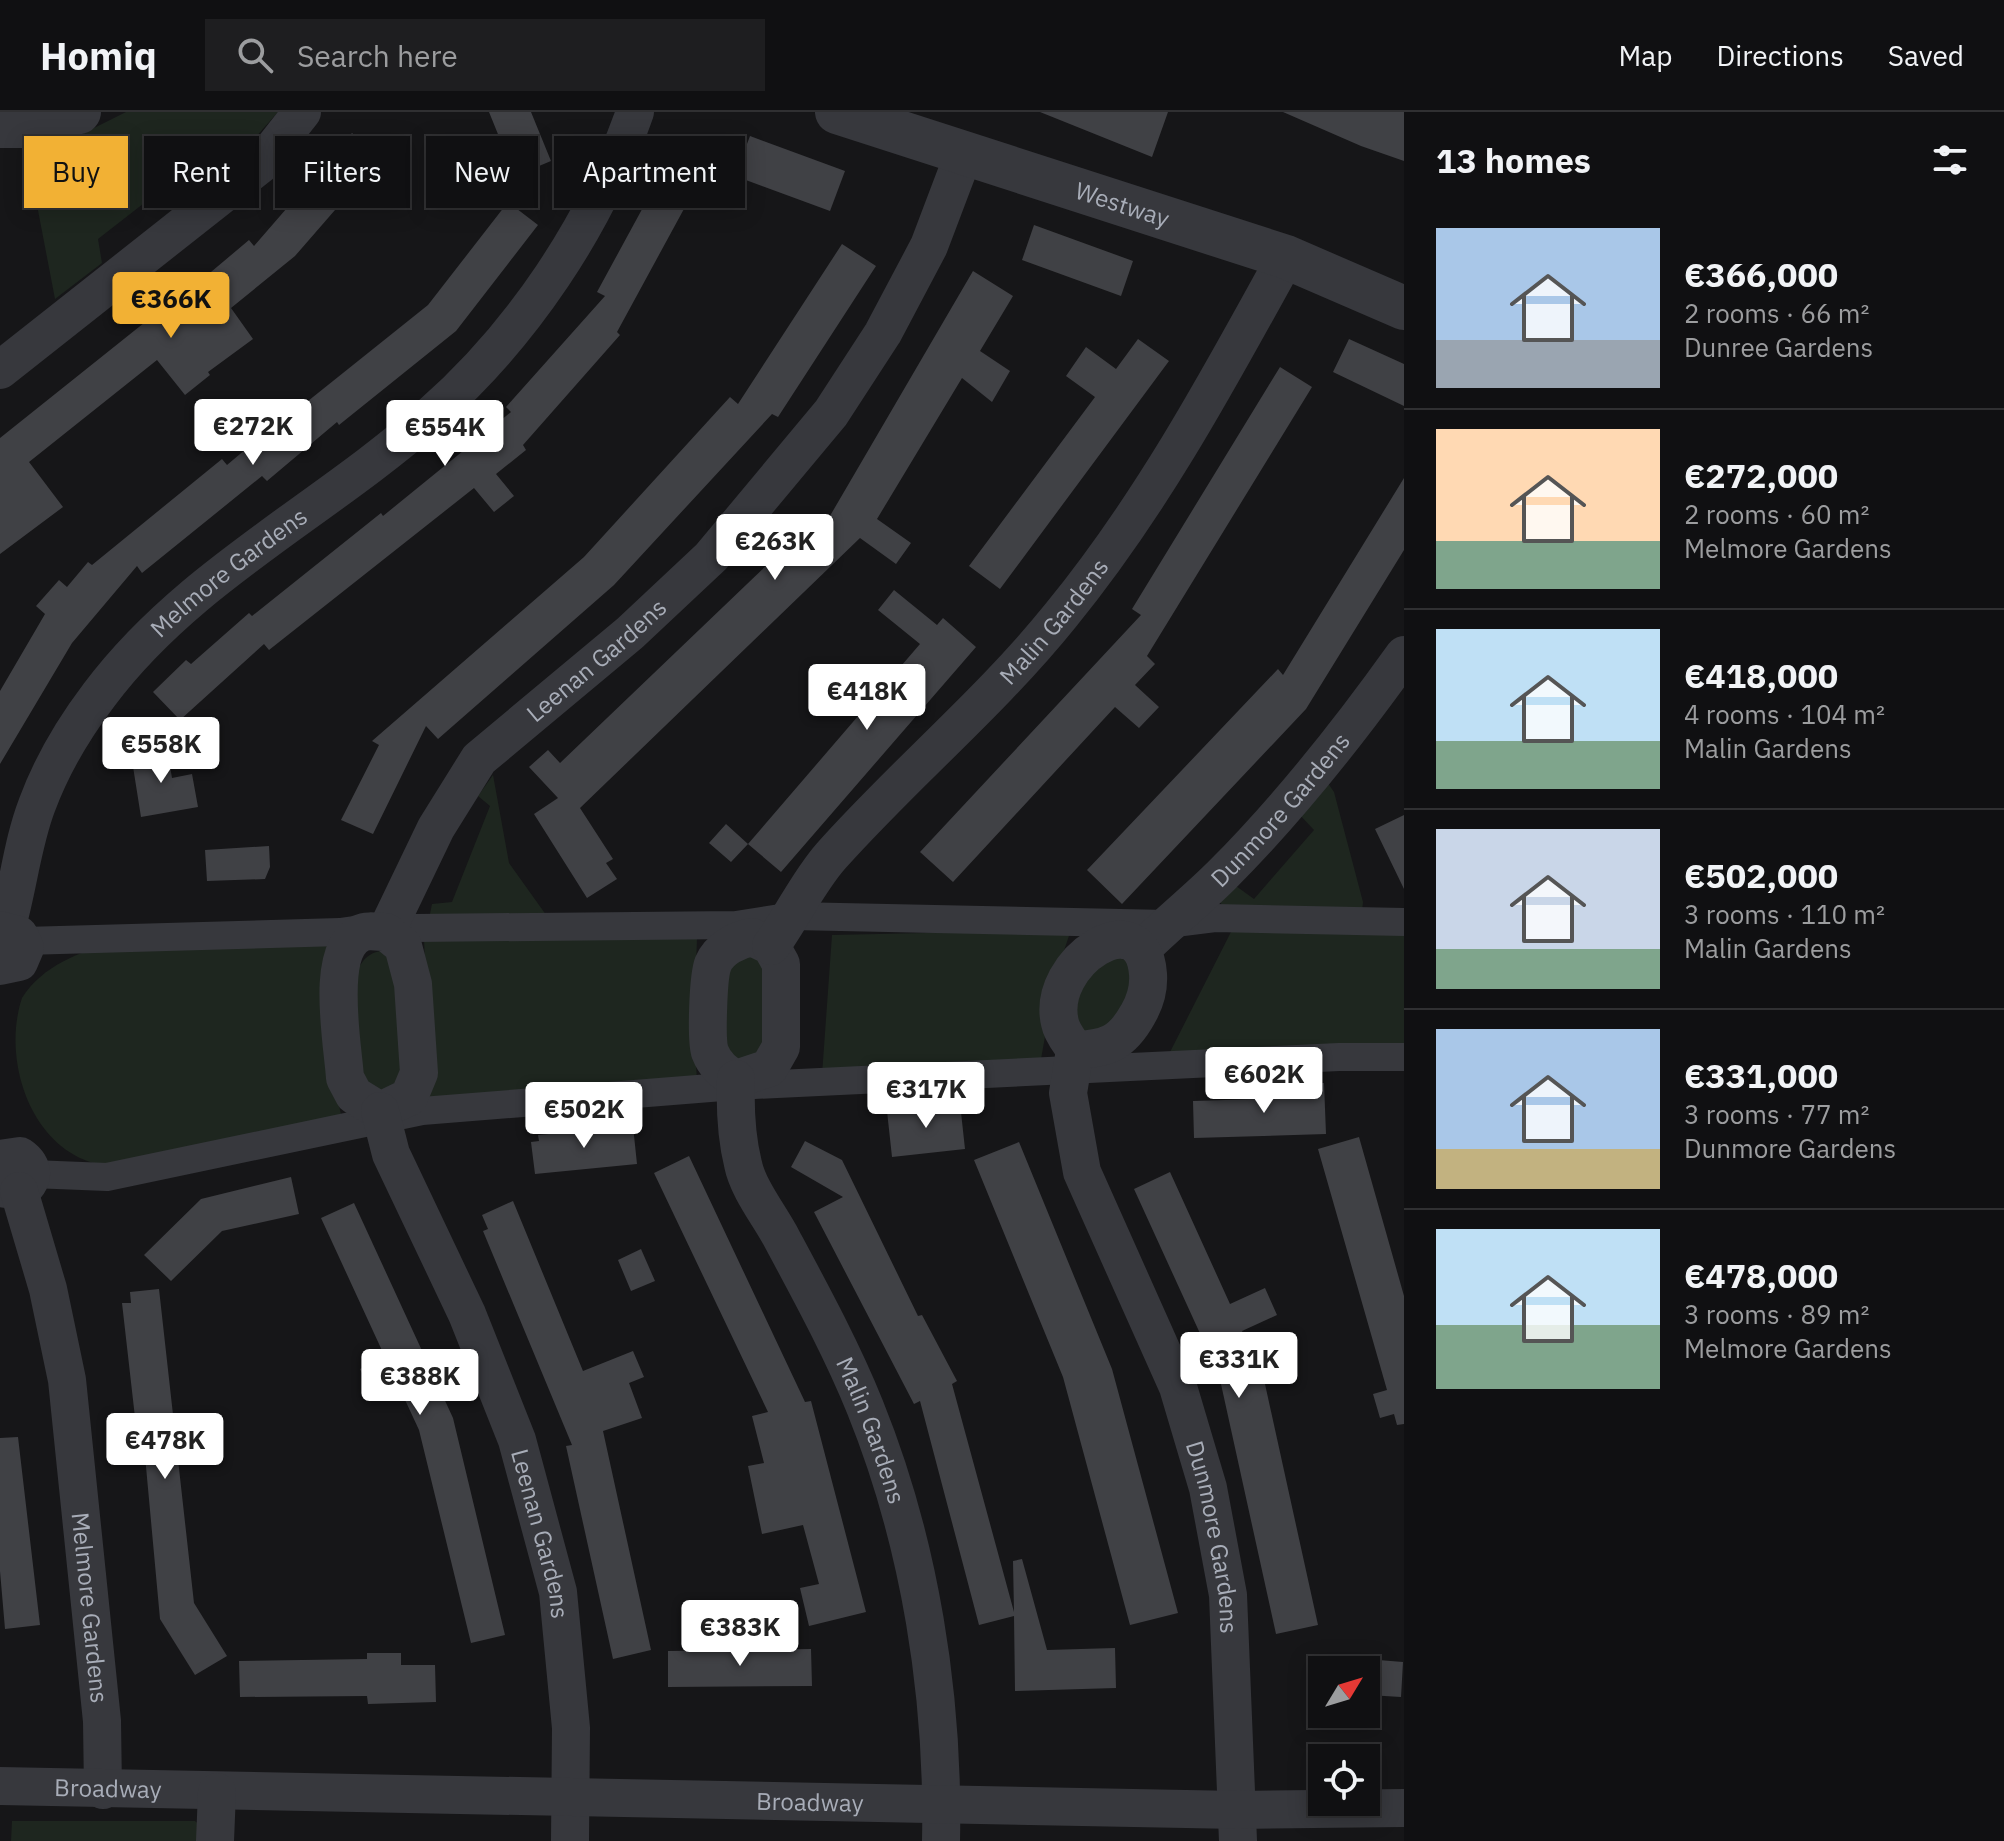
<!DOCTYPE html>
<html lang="en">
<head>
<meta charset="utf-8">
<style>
	:root { --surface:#101012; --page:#1e1e20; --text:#f1f3f6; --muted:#9c9d9f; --line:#303032; --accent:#f2b134 }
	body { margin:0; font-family:"IBM Plex Sans",sans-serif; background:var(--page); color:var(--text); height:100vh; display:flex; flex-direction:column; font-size:30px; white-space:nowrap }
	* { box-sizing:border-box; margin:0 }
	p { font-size:26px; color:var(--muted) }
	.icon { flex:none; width:44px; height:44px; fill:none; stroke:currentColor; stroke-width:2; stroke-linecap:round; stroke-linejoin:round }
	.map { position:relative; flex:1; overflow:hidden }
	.panel { display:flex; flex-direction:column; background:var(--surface); width:600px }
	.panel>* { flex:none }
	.banner { position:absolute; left:24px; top:24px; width:760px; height:72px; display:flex; gap:16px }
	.needle { width:52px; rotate:52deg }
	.controls { position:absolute; left:1308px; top:1544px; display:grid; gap:16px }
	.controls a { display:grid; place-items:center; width:72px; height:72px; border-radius:0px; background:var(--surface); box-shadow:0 4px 20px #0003,0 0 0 2px var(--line); font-size:40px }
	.price { position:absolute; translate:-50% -68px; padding:0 18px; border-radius:8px; background:#fff; color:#222; font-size:26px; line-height:52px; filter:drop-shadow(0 2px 4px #0008) }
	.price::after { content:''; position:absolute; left:50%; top:48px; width:24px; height:18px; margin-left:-12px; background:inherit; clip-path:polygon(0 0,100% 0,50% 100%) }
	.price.on { background:var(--accent); color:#111 }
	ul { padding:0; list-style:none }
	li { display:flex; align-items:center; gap:24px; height:200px; padding:0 32px }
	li+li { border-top:2px solid var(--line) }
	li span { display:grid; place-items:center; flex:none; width:224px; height:160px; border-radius:0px; color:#555 }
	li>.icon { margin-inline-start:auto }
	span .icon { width:96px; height:96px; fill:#fffc; stroke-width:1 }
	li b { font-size:34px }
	h2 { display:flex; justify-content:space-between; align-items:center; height:96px; padding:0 32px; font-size:34px }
	.chip { padding:0 28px; border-radius:0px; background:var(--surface); box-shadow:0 4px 20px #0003,0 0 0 2px var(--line); font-size:28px; line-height:72px }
	.chip.on { background:var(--accent); color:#111 }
	header { display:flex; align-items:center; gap:48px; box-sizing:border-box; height:112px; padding:0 40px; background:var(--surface); border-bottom:2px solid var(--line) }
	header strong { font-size:38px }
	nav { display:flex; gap:44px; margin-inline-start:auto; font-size:28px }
	.search { width:560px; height:72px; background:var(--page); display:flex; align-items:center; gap:20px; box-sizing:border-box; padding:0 28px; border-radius:0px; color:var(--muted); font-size:30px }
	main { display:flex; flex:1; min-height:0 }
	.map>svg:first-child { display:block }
	.green { fill:#1e261f }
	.building { fill:#404145 }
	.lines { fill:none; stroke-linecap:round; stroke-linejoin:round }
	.pedestrian { stroke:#37383d; stroke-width:28 }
	.minor { stroke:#37383d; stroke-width:38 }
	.tertiary { stroke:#37383d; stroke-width:44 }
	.labels { text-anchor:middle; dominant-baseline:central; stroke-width:6; stroke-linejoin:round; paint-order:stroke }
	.street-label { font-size:24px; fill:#a8adb8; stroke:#111113 }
</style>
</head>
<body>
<header>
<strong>Homiq</strong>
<div class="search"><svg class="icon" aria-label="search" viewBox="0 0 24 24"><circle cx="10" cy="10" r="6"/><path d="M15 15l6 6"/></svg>Search here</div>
<nav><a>Map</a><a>Directions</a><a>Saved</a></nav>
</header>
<main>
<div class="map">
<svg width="1404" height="1729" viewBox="0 0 1404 1729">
	<rect width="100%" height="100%" fill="#161618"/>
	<!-- green -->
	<path class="green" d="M126 0H278L245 37 220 32 98 127 102 151 55 187 27 41 64 31Z
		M493 663 509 751 549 807H429L432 792 452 790 490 694 478 684Z
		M1325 667 1334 680 1363 790 1362 800H1225L1220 789 1236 774 1254 787 1314 718 1298 701Z
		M1233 816 1404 822V941L1167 946Z
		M1071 818 1056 862 1040 953 822 963 832 823Z
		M424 825 697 826 694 915 697 969 425 989 429 975Z
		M113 830 330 832 338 989 342 1007C287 1018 231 1030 176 1042 156 1046 131 1056 111 1054 35 1048 0 952 22 886 43 853 79 841 113 830Z
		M380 839 400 856V981H366C361 946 333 848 380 839Z
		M760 841 771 920 757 949 729 947 719 861 725 847Z
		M1104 841 1128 849 1133 872 1115 916 1084 919 1075 905 1083 862Z
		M12 1709H195L204 1717V1729H11Z"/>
	<!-- building -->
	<path class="building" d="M489 0H531L551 49 515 64Z
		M1040 0H1168L1152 45Z
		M1283 0H1404V49L1361 34Z
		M352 21 375 42V52L295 144 231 196 253 227 208 260 210 263 185 283 157 248 29 350 63 395 0 442V326L184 179 186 181 249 128 254 134Z
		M750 24 845 59 830 99 735 64Z
		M659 66 691 84 617 220 620 223 523 333 526 338 496 362 514 384 494 400 474 376 269 538 264 532 180 608 153 580 186 548 191 552 249 501 252 504 381 401 383 404 511 300 506 295 605 184 597 180Z
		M508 90 538 113 456 219 339 313 337 310 267 369 262 364 142 461 137 454 72 531 0 652V579L45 502 36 494 59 468 67 475 88 450 92 453 222 347 227 353 296 295 298 297 428 193Z
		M1034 113 1133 149 1121 184 1022 148Z
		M842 132 876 154 778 305 772 302 614 473 438 627 426 614 373 722 341 708 379 633 372 629 584 445 730 285 738 292Z
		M973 159 1013 184 980 239 1010 259 992 290 962 266 877 407 911 431 896 452 860 426 580 696 613 747 606 751 617 767 587 786 534 702 558 686 529 655 548 638 560 651 820 402 827 409Z
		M1138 227 1169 249 1000 477 969 454 1095 285 1066 264 1086 235 1116 257Z
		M1349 227 1404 252V294L1333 260Z
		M1280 255 1312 275 1147 544 1155 552 1135 573 1159 595 1139 616 1115 595 953 770 920 740 1141 503 1132 497Z
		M1404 366V438L1306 597 1122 792 1087 758 1278 557 1283 563Z
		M894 478 937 513 943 506 976 535 781 760 748 732 920 532 878 498Z
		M167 636 172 666 192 662 198 695 141 705 131 642Z
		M1404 703V777L1375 717Z
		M726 712 748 732 731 750 709 731Z
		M269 734 270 755 265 767 207 769 205 738Z
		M1324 971 1326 1022 1194 1026 1193 989 1288 986V972Z
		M960 991 965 1037 892 1045 887 999Z
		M633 1014 637 1052 535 1062 531 1030 539 1029 538 1023Z
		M1359 1025 1404 1184V1312L1397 1313 1394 1302 1380 1306 1373 1282 1387 1278 1318 1037Z
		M805 1029 842 1048 918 1204 922 1203 957 1269 952 1272 1014 1500 1013 1449 1022 1447 1047 1538 1115 1536 1116 1576 1015 1579 1014 1504 979 1513 920 1289 914 1292 814 1100 843 1085 791 1055Z
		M1019 1030 1112 1257 1178 1501 1130 1513 1063 1265 974 1048Z
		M689 1044 805 1290 811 1289 866 1500 809 1514 800 1476 819 1472 803 1413 762 1422 748 1354 764 1351 752 1304 768 1300 654 1061Z
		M1170 1060 1230 1192 1265 1176 1277 1203 1242 1219 1263 1263 1318 1513 1276 1522 1219 1263 1134 1077Z
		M291 1065 299 1102 222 1119 171 1169 144 1143 201 1087Z
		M513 1089 583 1259 633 1239 644 1265 629 1271 642 1306 603 1319 651 1538 613 1547 566 1334 572 1333 483 1119 488 1117 482 1103Z
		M354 1091 453 1306 505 1523 471 1531 419 1318 400 1277 375 1289 360 1257 385 1245 321 1106Z
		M641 1137 655 1169 631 1179 618 1148Z
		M159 1177 194 1491 227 1544 195 1563 160 1507 143 1322 137 1323 122 1191H131L130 1180Z
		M18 1325 40 1513 5 1517 0 1459V1326Z
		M811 1537 812 1574 668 1575V1539Z
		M367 1541H401V1553H435L436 1590 368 1592 367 1584 240 1585 239 1549 367 1547Z
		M1366 1547 1403 1550 1401 1585 1368 1583Z"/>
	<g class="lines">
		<!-- pedestrian -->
		<path class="pedestrian" d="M24 829 340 820 389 813 415 816 736 813 793 804 1167 812 1215 806 1404 810
			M32 1062 107 1065 422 999 735 974 1339 945H1404"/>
		<!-- minor -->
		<g class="minor">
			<path d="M0 258 261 52 302 0"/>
			<path id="s1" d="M6 817C18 777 22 732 37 693 51 655 74 616 99 583 187 465 323 399 431 303 522 223 595 114 635 0"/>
			<path d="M0 818 19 823 25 836 19 850 0 854"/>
			<path id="s2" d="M386 820 436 716 479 647 630 521 711 445 831 301 883 221 929 134 965 39"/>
			<path d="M386 820 403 834 413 872 419 961 409 985 380 999 354 983 345 966C343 932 324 838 361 821 367 818 379 820 386 820Z"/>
			<path d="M752 825 771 834 781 852V935L769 956 736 967C724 961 715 953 710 940 706 928 708 865 713 852 719 837 737 828 752 825Z"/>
			<path id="s3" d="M771 834C792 805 808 770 831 744 905 661 991 590 1061 503 1151 393 1218 269 1286 145"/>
			<path id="s4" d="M1141 838C1167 812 1196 789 1222 763 1289 696 1349 620 1404 543"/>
			<path id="s5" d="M1075 938C1107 937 1122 931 1138 902 1145 890 1149 876 1148 862 1143 787 1045 850 1060 911 1062 921 1070 930 1075 938L1068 981 1082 1060 1178 1275 1208 1376 1228 1483 1238 1729"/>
			<path id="s6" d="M736 967C735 995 736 1024 743 1052 748 1077 770 1104 782 1127 811 1181 842 1238 865 1295 920 1431 944 1583 941 1729"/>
			<path id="s7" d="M380 999 391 1042 467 1202 517 1328 558 1480 571 1616 570 1729"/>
			<path d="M0 1047 20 1044C35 1054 35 1070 19 1079L0 1076"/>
			<path id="s8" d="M19 1079 48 1177 67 1268 102 1609 103 1678"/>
			<path id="s9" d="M0 1674 1238 1698 1404 1696"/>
			<path d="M215 1729 217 1680"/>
		</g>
		<!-- tertiary -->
		<g class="tertiary">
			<path id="s10" d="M837 0 1286 145 1404 196"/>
			<path d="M0 14H19L79 0"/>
		</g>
	</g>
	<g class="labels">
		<!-- street labels -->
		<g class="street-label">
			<text stroke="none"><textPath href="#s10" startOffset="300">Westway</textPath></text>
			<text stroke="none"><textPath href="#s1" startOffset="434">Melmore Gardens</textPath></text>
			<text stroke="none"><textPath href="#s3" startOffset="432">Malin Gardens</textPath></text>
			<text stroke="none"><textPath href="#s2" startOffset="350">Leenan Gardens</textPath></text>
			<text stroke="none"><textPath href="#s4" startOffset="198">Dunmore Gardens</textPath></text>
			<text stroke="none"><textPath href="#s6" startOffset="382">Malin Gardens</textPath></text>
			<text stroke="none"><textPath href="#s7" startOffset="454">Leenan Gardens</textPath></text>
			<text stroke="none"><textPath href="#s5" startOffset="828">Dunmore Gardens</textPath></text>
			<text stroke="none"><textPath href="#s8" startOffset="424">Melmore Gardens</textPath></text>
			<text stroke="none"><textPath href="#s9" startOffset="108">Broadway</textPath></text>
			<text stroke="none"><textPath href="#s9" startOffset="810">Broadway</textPath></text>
		</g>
	</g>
</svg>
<div class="controls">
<a><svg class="needle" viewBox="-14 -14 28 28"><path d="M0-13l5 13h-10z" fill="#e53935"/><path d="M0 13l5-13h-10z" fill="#9c9d9f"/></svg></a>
<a><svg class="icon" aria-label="locate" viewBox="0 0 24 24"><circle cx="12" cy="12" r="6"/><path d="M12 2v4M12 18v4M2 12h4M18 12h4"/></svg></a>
</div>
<b class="price on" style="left:171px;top:228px">€366K</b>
<b class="price" style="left:253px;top:355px">€272K</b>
<b class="price" style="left:445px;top:356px">€554K</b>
<b class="price" style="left:775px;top:470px">€263K</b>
<b class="price" style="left:867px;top:620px">€418K</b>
<b class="price" style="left:161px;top:673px">€558K</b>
<b class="price" style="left:1264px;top:1003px">€602K</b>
<b class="price" style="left:926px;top:1018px">€317K</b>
<b class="price" style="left:584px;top:1038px">€502K</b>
<b class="price" style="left:1239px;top:1288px">€331K</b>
<b class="price" style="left:420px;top:1305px">€388K</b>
<b class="price" style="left:165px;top:1369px">€478K</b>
<b class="price" style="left:740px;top:1556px">€383K</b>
<div class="banner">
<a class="chip on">Buy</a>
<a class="chip">Rent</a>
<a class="chip">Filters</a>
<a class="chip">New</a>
<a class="chip">Apartment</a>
</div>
</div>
<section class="panel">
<h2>13 homes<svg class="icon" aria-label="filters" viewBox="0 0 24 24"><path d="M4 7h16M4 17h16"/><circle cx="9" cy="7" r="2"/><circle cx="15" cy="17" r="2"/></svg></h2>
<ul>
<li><span style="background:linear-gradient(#a9c7e8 70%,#9aa5b1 0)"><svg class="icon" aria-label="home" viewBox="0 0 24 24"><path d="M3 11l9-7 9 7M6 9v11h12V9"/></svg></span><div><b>€366,000</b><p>2 rooms · 66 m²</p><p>Dunree Gardens</p></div></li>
<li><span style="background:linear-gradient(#ffd9b3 70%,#7fa58c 0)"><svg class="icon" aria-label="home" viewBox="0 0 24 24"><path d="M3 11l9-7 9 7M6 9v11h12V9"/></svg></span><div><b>€272,000</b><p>2 rooms · 60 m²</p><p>Melmore Gardens</p></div></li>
<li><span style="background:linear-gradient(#bfe0f5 70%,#7fa58c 0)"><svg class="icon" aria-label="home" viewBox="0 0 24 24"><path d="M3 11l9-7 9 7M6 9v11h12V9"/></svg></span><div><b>€418,000</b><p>4 rooms · 104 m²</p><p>Malin Gardens</p></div></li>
<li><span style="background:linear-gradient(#c9d6e8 75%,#7fa58c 0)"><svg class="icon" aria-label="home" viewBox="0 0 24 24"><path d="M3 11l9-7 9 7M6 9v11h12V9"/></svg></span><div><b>€502,000</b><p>3 rooms · 110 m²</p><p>Malin Gardens</p></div></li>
<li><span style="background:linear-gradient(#a9c7e8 75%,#c2b280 0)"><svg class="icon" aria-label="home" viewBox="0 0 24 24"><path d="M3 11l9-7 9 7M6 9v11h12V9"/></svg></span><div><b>€331,000</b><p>3 rooms · 77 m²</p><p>Dunmore Gardens</p></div></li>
<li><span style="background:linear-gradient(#bfe0f5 60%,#7fa58c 0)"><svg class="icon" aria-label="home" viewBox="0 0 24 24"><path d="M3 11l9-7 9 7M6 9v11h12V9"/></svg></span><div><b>€478,000</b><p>3 rooms · 89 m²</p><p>Melmore Gardens</p></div></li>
</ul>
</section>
</main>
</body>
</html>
